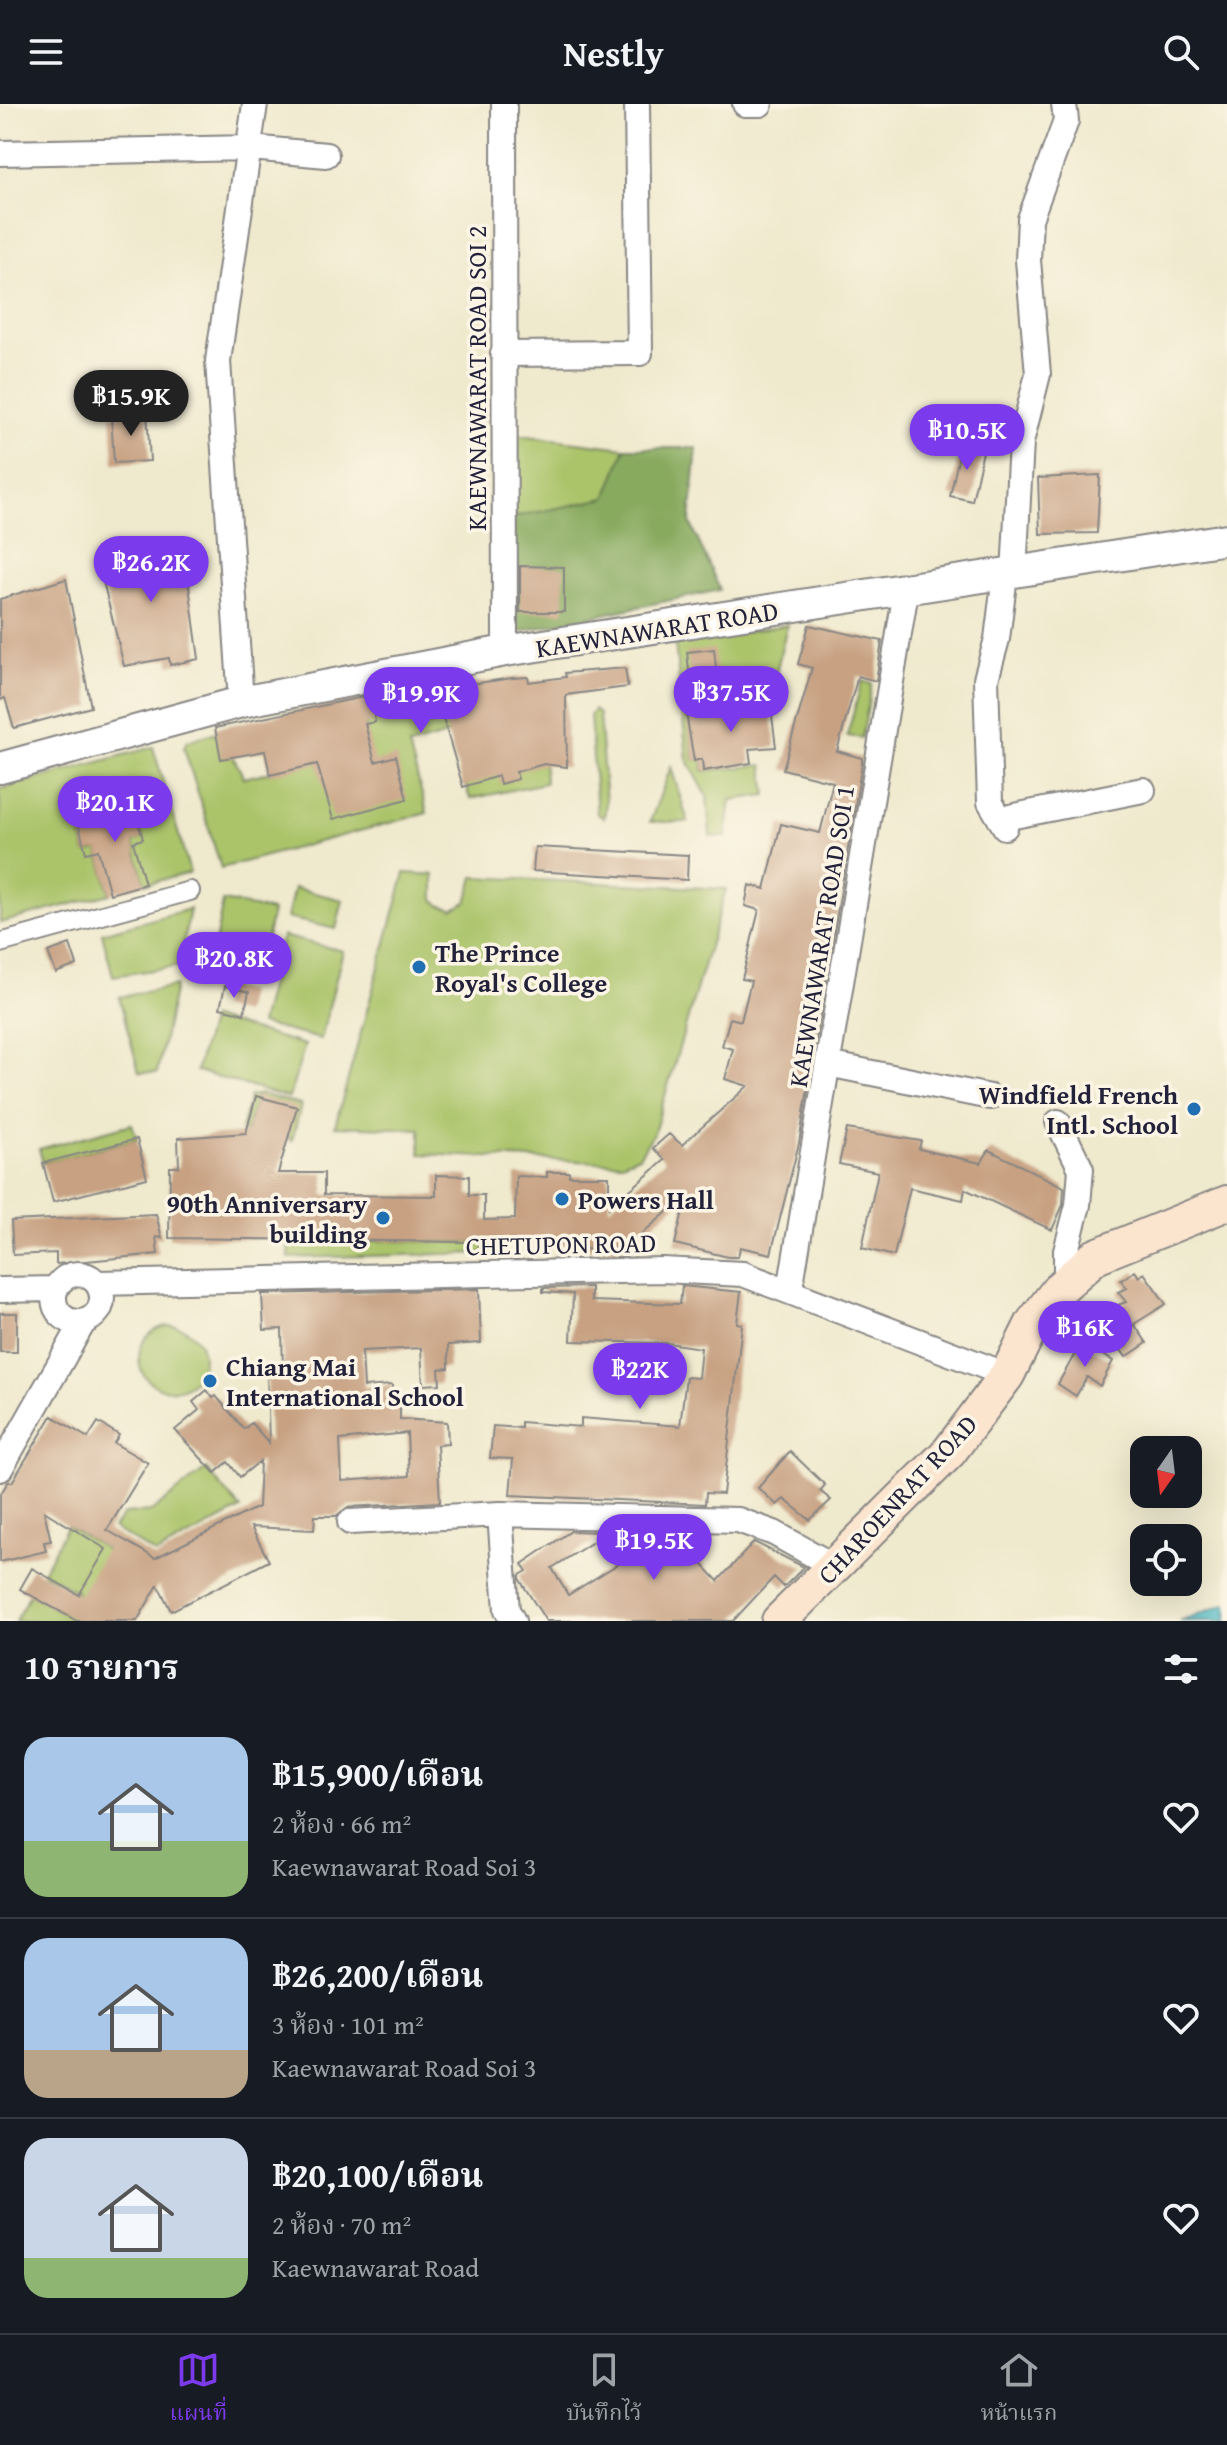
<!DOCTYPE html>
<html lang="th">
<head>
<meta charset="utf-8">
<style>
	:root { --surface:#171b24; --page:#242831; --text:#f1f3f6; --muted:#9ea1a6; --line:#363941; --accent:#7c3aed }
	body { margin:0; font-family:"Gentium Book Plus","Noto Serif Thai",serif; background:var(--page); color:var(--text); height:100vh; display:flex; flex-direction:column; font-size:30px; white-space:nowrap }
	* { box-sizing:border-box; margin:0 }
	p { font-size:26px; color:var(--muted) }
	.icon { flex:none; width:44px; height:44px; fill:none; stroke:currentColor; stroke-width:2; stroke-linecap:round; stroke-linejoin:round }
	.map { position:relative; height:1517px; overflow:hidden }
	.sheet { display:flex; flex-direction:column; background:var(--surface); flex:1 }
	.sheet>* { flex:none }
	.needle { width:52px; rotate:194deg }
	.tools { position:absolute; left:1130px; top:1332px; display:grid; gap:16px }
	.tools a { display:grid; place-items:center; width:72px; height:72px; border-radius:16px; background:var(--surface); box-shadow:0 8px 32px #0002; font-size:40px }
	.price { position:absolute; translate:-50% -68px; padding:0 18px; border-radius:28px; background:var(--accent); color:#fff; font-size:26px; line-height:52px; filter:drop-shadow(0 2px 4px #0008) }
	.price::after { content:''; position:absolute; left:50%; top:48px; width:24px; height:18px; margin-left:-12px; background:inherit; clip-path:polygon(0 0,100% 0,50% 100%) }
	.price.selected { background:#222; color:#fff }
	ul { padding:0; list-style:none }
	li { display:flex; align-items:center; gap:24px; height:200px; padding:0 24px }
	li+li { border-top:2px solid var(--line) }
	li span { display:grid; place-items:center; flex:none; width:224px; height:160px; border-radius:24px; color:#555 }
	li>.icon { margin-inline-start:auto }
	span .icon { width:96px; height:96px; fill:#fffc; stroke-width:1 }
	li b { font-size:34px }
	h2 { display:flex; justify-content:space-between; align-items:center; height:96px; padding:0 24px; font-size:34px }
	header { display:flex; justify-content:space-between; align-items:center; height:104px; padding:0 24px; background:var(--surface); font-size:36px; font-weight:700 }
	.tab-bar { display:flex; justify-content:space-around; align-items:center; height:112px; border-top:2px solid var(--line); background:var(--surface); font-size:22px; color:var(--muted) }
	.tab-bar a { display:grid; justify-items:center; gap:4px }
	.tab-bar .selected { color:var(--accent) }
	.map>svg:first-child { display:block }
	.green { fill:#abc46a; stroke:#667352; stroke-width:2 }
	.forest { fill:#88aa5e; stroke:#55664c; stroke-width:2 }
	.water { fill:#4ab8c5; stroke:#366d80; stroke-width:2 }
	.building { fill:#c7a182; fill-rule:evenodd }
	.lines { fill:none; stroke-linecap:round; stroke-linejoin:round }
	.pedestrian-casing { stroke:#888684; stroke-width:22 }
	.minor-casing { stroke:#888684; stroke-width:28 }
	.tertiary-casing { stroke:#888684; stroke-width:34 }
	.secondary-casing { stroke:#888684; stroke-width:38 }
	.pedestrian { stroke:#fff; stroke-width:18 }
	.minor { stroke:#fff; stroke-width:24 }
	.tertiary { stroke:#fff; stroke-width:30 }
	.secondary { stroke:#fce5cf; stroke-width:34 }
	.poi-dot { fill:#1f6fb2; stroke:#fcf5e5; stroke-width:3 }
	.labels { text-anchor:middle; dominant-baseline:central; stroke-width:7; stroke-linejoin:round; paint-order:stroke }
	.street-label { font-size:26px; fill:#22223b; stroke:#fcf5e5 }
	.poi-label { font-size:26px; font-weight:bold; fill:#22223b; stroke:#fcf5e5; text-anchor:start }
</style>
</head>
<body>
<header><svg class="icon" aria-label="menu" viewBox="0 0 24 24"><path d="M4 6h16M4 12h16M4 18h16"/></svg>Nestly<svg class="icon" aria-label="search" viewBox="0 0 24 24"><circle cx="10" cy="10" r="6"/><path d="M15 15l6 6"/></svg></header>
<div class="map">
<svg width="1227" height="1517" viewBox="0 0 1227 1517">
	<rect width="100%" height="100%" fill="#fcf5e5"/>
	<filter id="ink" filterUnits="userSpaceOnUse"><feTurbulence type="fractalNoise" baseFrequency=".0125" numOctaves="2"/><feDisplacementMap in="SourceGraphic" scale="16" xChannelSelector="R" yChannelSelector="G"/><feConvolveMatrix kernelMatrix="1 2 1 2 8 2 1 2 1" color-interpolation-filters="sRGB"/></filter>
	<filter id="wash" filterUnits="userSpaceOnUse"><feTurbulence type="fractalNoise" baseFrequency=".006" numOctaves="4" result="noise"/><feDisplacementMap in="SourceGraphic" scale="32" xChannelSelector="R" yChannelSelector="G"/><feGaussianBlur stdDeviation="1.8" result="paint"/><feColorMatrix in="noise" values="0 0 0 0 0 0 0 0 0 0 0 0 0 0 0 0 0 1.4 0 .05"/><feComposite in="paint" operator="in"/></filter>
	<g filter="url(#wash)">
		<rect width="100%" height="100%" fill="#efe9cd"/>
		<!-- green -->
		<path class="green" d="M512 330 625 344 606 395 514 413Z
			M787 521 770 596 687 609 694 656 702 655 703 667 763 661 767 691 731 696 726 733 710 732 707 692 687 655 675 539Z
			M438 577 451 630 542 596 545 679 470 695 450 630 409 642 427 709 221 764 184 644 187 637 220 627 244 674 369 644 361 589Z
			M862 577 872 580 862 634 847 632Z
			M594 606 599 610 606 699 604 714 597 710 590 612Z
			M153 643 190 769 145 780 133 738 143 734 136 707 126 709 121 695 87 704 90 719 79 723 86 749 98 746 110 790 0 819V685Z
			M671 663 688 718H650Z
			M405 769 434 771V795L439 801 454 805 467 798 474 773 726 785 654 1029 639 1052 622 1059 420 1050V1025L335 1022Z
			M294 784 343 796 336 825 287 814Z
			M223 797 272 807 258 880 209 871Z
			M190 805 179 862 113 872 102 829Z
			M282 832 343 847 321 935 260 920Z
			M175 882 157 969 139 968 119 893Z
			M211 914 305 941 289 994 196 967Z
			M260 990 301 1001 292 1037 256 992 246 1027 241 1026 250 992Z
			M132 1020 137 1035 43 1059 39 1045Z
			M288 1136 484 1138V1149L289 1154Z
			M139 1254a32 32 0 1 1 64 0a32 32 0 1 1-64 0Z
			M206 1365 241 1405 156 1450 113 1424 124 1410 151 1408Z
			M67 1422 106 1445 92 1517H15L30 1490 64 1510 77 1488 43 1468Z"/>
		<!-- forest -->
		<path class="forest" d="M625 344H697L690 418 720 486 508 530 514 413 606 394Z"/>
		<!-- water -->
		<path class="water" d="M1227 1500V1517H1179L1224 1501Z"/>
		<g id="blocks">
			<!-- building -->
			<path class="building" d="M147 308 150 357 114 359 111 311Z
				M962 338 984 343 972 397 950 392Z
				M1100 371 1097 429 1040 430 1038 374Z
				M183 438 199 555 170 561 169 554 124 562 97 453Z
				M520 462 564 463V508H520Z
				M66 475 91 603 14 624 5 594 0 596V495Z
				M809 521 882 537 876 577 858 572 837 647 862 654V659L799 1039 771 1150 740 1143 738 1153H728L675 1140 687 1091 624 1145H584V1141L542 1139 169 1134 170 1063H179L178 1034 246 1029 256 992 297 1003 278 1069H324V1091L436 1092V1071L469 1072V1091H484V1116L515 1115 516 1072 547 1073V1068H569V1072H609V1104L665 1056 653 1044 669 1030 682 1041 748 982 725 975 733 945 722 942 730 914 741 917 751 877 742 875 759 806 745 802 749 781 765 785 781 720 820 729 833 678 783 665 812 564 798 560Z
				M714 545 717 573 690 576 687 548Z
				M625 564 628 583 566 591 567 663 544 660 516 668 518 675 500 680 498 672 463 683 443 614 425 617 423 601 374 612 375 618 365 620 375 658 396 652 407 695 333 715 317 660 270 671 265 647 221 655 215 624 402 585 404 590 512 574 528 573 529 578 566 573 565 569Z
				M770 596 776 643 749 645 751 659 703 667 702 655 694 657 686 609Z
				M122 695 126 709 135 707 143 735 133 738 145 780 110 790 98 746 86 749 79 722 90 719 86 704Z
				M535 743 688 751 687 776 533 767Z
				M70 840 77 861 56 869 48 848Z
				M225 882 249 888 244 910 220 904Z
				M847 1025 921 1037 919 1045 981 1059 989 1046 1064 1083 1063 1101 1052 1126 965 1085 963 1096 910 1084 894 1152 862 1144 878 1068 839 1060Z
				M137 1035 147 1074 53 1098 43 1059Z
				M156 1110 162 1134 156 1133 158 1150 56 1160V1149L13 1151 11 1117Z
				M1135 1167 1139 1173 1144 1169 1166 1200 1134 1220 1147 1239 1126 1253 1103 1220 1114 1214 1110 1204 1126 1198 1118 1188 1127 1184 1121 1176Z
				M682 1182 741 1188 737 1219 742 1220 723 1390 706 1389 705 1400 510 1391 513 1355 490 1354 493 1322 521 1324V1318L581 1323V1314L680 1322 686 1273 698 1274 701 1244 668 1239 571 1237 573 1190 543 1188V1184L591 1183V1197L680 1200Z
				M479 1185 481 1239 448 1241 449 1264 439 1265 440 1280 423 1281 421 1244 362 1247 364 1283 392 1281V1287H400V1315L447 1318 448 1340 437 1341 440 1398 348 1403 336 1412H315L314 1426 251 1423 269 1457 171 1507 158 1481 137 1517H77L20 1485 32 1464 79 1491 106 1445 44 1407 51 1437 44 1438 46 1447 0 1458V1391L8 1378H12L52 1312 88 1334 98 1318 119 1331 114 1339 148 1359 107 1426 155 1454 258 1403 260 1357 240 1373 228 1358 215 1369 175 1326 199 1306 193 1298 207 1286 213 1294 216 1292 244 1325 251 1319 269 1339 267 1271 283 1270 282 1225 264 1226 262 1190ZM407 1329 409 1372 342 1377 340 1336Z
				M0 1209H17V1248H0Z
				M1081 1239 1113 1257 1100 1282 1087 1273 1076 1292 1058 1280Z
				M790 1347 825 1381 820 1387 831 1396 810 1416 784 1395 777 1401 758 1384Z
				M571 1427 599 1428 602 1432 552 1464 568 1491 647 1442 648 1429 704 1430 702 1460 718 1477 754 1438 804 1463 784 1483 774 1473 733 1517H546L520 1476V1471L527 1467 522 1460Z"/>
		</g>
	</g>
	<g filter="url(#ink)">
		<use href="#blocks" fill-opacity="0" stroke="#888684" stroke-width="2"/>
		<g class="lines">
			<defs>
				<path id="pedestrian" d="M0 839 190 787"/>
				<path id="minor" d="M504 0 505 547
					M745 0H760
					M0 49 251 44 326 51
					M503 250 640 249 637 0
					M1014 470 1021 338 1038 270 1028 156 1030 115 1066 17 1064 0
					M1005 471 997 535 986 575 990 698 1005 723
					M241 598 218 257 255 0
					M1000 715 1143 686
					M828 960 990 993
					M1058 1018 1081 1065 1078 1101 1066 1147V1179
					M54 1194a24 24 0 1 1 48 0a24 24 0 1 1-48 0Z
					M98 1179 662 1166 743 1170 1007 1271
					M0 1186 56 1185
					M790 1186 906 487
					M0 1365 84 1217
					M500 1410 738 1416 774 1429 835 1463
					M350 1418 500 1410 507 1506 513 1517"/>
				<path id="tertiary" d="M0 664 241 598 505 547 1227 435"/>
				<path id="secondary" d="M779 1517 949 1348 1007 1271 1033 1219 1060 1184 1096 1152 1227 1099"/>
			</defs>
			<!-- pedestrian casing -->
			<use href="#pedestrian" class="pedestrian-casing"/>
			<!-- minor casing -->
			<use href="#minor" class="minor-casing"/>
			<!-- tertiary casing -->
			<use href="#tertiary" class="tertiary-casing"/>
			<!-- secondary casing -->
			<use href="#secondary" class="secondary-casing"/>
			<!-- pedestrian -->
			<use href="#pedestrian" class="pedestrian"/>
			<!-- minor -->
			<use href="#minor" class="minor"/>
			<!-- tertiary -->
			<use href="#tertiary" class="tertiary"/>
			<!-- secondary -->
			<use href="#secondary" class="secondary"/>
		</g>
	</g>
	<!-- markers -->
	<g class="poi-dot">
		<circle cx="419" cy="863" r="8"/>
		<circle cx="1194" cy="1005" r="8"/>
		<circle cx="562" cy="1095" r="8"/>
		<circle cx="383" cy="1114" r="8"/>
		<circle cx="210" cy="1277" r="8"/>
	</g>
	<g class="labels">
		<!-- street labels -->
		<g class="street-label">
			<text transform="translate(476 274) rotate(-90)">KAEWNAWARAT ROAD SOI 2</text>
			<text transform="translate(657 525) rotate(-9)">KAEWNAWARAT ROAD</text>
			<text transform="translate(821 832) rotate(-81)">KAEWNAWARAT ROAD SOI 1</text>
			<text transform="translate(561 1140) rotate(-1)">CHETUPON ROAD</text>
			<text transform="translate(897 1395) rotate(-47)">CHAROENRAT ROAD</text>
		</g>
		<!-- poi labels -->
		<g class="poi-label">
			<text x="435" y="848">The Prince<tspan x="435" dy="30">Royal's College</tspan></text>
			<text x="1178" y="990" text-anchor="end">Windfield French<tspan x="1178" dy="30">Intl. School</tspan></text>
			<text x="578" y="1095">Powers Hall</text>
			<text x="367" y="1099" text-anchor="end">90th Anniversary<tspan x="367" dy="30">building</tspan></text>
			<text x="226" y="1262">Chiang Mai<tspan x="226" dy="30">International School</tspan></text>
		</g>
	</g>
</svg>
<div class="tools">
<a><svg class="needle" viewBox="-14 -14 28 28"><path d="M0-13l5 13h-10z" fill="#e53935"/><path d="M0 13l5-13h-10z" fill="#9ea1a6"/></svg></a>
<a><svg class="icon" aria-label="locate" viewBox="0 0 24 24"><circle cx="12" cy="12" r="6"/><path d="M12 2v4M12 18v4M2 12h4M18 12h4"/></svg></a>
</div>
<b class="price selected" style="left:131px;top:334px">฿15.9K</b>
<b class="price" style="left:967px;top:368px">฿10.5K</b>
<b class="price" style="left:151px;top:500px">฿26.2K</b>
<b class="price" style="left:731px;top:630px">฿37.5K</b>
<b class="price" style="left:421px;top:631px">฿19.9K</b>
<b class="price" style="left:115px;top:740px">฿20.1K</b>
<b class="price" style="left:234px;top:896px">฿20.8K</b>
<b class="price" style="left:1085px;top:1265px">฿16K</b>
<b class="price" style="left:640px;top:1307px">฿22K</b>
<b class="price" style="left:654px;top:1478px">฿19.5K</b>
</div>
<section class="sheet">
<h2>10 รายการ<svg class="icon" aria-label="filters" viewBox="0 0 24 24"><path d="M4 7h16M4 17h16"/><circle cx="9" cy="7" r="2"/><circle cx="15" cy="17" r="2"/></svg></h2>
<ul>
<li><span style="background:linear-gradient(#a9c7e8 65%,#8fb573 0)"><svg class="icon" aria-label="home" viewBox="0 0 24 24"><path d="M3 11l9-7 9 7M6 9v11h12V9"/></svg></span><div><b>฿15,900/เดือน</b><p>2 ห้อง · 66 m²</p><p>Kaewnawarat Road Soi 3</p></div><svg class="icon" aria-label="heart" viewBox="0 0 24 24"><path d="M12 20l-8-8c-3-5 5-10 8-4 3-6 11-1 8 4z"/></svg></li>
<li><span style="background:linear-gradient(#a9c7e8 70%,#b9a48a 0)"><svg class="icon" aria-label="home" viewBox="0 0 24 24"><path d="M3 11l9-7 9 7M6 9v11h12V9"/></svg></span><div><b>฿26,200/เดือน</b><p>3 ห้อง · 101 m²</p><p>Kaewnawarat Road Soi 3</p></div><svg class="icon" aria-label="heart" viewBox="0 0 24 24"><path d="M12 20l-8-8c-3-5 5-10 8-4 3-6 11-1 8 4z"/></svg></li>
<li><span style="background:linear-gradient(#c9d6e8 75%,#8fb573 0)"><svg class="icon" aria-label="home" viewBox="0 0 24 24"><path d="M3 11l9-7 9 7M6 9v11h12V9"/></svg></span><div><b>฿20,100/เดือน</b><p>2 ห้อง · 70 m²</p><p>Kaewnawarat Road</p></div><svg class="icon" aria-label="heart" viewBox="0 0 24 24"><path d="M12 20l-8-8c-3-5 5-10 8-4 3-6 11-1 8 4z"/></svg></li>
</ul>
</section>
<nav class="tab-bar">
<a class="selected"><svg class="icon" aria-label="map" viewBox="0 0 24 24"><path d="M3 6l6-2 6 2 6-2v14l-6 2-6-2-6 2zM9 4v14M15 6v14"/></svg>แผนที่</a>
<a><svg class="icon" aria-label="saved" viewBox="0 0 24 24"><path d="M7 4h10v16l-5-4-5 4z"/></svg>บันทึกไว้</a>
<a><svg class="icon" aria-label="home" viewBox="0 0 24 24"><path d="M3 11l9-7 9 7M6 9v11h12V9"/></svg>หน้าแรก</a>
</nav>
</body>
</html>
